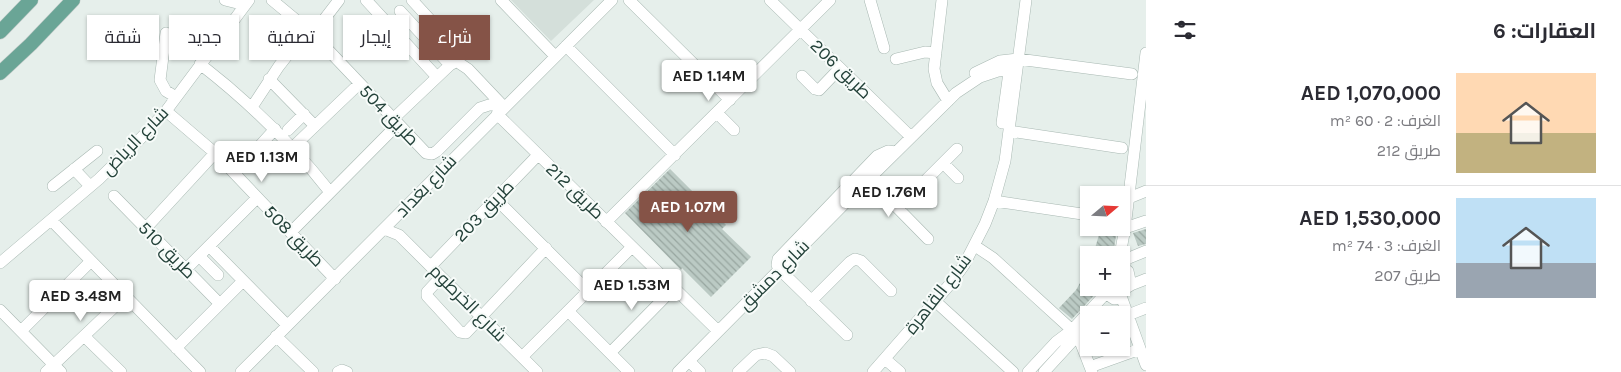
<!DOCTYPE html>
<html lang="ar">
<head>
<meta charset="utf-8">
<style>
	:root { --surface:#fff; --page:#f7f7f7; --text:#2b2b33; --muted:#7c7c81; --line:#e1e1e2; --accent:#855347 }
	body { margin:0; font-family:Karla,Cairo,sans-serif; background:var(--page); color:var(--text); direction:rtl; height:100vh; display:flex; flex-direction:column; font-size:19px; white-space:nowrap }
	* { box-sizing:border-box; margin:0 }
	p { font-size:16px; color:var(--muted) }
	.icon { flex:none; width:28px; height:28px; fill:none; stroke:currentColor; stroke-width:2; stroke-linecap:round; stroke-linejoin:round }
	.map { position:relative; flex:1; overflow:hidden; direction:ltr }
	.panel { display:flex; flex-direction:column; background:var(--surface); width:475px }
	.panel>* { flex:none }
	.hud { position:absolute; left:15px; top:15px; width:475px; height:45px; direction:rtl; display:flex; gap:10px }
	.needle { width:32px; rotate:71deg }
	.fabs { position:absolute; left:1080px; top:186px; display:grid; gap:10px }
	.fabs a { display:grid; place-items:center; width:50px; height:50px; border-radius:0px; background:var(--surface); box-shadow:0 1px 4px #0004; font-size:25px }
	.price { position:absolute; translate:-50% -42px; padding:0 11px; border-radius:5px; background:#fff; color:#222; font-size:16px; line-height:32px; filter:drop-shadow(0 1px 2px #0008) }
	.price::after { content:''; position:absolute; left:50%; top:30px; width:15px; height:11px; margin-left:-8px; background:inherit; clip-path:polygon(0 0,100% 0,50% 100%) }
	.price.active { background:var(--accent); color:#fff }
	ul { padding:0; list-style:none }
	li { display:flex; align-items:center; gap:15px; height:125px; padding:0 25px }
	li+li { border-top:1px solid var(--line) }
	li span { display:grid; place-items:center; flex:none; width:140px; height:100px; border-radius:0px; color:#555 }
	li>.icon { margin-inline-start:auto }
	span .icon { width:60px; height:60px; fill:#fffc; stroke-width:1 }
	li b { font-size:21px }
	h2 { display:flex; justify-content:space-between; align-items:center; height:60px; padding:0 25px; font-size:21px }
	.chip { padding:0 18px; border-radius:0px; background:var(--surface); box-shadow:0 1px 4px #0004; font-size:18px; line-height:45px }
	.chip.active { background:var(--accent); color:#fff }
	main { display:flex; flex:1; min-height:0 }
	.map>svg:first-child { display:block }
	.built { fill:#d4dfda }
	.building { fill:url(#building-back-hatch) }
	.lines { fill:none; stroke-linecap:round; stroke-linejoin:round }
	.minor-casing { stroke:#a8b8b2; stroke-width:12 }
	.major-casing { stroke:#c2cac8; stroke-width:15 }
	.minor { stroke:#fff; stroke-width:11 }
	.major { stroke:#6aa596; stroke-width:14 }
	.labels { text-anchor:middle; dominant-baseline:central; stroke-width:4; stroke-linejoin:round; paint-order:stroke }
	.street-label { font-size:18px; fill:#24423a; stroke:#f7fbf9 }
</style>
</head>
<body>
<main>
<section class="panel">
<h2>العقارات: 6<svg class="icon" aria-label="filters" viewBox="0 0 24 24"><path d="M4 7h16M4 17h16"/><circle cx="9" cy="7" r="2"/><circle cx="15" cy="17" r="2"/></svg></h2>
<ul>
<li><span style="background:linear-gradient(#ffd9b3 60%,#c2b280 0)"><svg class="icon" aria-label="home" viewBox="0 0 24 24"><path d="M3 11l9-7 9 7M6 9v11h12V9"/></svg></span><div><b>AED 1,070,000</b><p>الغرف: 2 · 60 m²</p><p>طريق 212</p></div></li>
<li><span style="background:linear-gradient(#bfe0f5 65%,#9aa5b1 0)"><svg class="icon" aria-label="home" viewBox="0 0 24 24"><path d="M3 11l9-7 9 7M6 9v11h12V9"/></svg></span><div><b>AED 1,530,000</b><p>الغرف: 3 · 74 m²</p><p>طريق 207</p></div></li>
</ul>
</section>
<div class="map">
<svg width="1146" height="372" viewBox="0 0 1146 372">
	<defs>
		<pattern id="building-back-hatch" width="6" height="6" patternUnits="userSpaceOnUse" patternTransform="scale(1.25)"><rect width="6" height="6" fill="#bbcac4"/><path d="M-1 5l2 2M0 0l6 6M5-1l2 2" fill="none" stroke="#98a6a0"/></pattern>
	</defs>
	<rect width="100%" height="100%" fill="#e6efeb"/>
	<!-- built -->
	<path class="built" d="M511 0H594L551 41Z"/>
	<!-- building -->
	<path class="building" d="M670 169 726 225 722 229 751 257 711 297 682 268 681 270 625 213Z
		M1101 228H1116L1117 229 1113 255H1093Z
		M1146 229V244L1138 246 1133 233Z
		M1089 267V288H1101L1072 319 1059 308 1076 290Z"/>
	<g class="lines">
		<defs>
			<path id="minor" d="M225 0 245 5
				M272 0 313 34 426 153 432 154 437 151 480 108 489 105H501
				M366 0 437 77
				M412 0 455 47 459 63 468 69 504 107
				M501 0 555 56
				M629 0 730 100
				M770 0 911 137
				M870 0 884 48
				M942 0 934 69 937 83 948 101
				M400 11 450 65
				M166 33 160 80 166 91 176 97
				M313 34 339 0
				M566 46 675 155
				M896 59 925 52 936 53
				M200 64C249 102 292 144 330 192
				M975 73 1000 61 1018 59 1132 74
				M802 76 815 89 819 90 840 68
				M269 79 315 126
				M252 107 279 66 308 29
				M166 111 215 153 335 279
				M717 113 734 130
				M497 114 718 331
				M393 119 450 65 457 61
				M1002 123 1010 65
				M288 130 304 114
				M1009 131 1122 148
				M293 147 359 84
				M943 163 958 178
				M74 169 90 186
				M235 173 275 129
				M869 179 928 239
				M53 186 97 151
				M114 196 220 304
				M1129 198 1146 191
				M496 199 588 291
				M994 201 1089 215
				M898 208 957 149
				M51 220 200 372
				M606 222 830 0
				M1122 223 1125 228 1146 221
				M146 228 215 153
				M384 229 399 235 537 372
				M291 232 398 124
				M209 246 287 325
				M975 246 993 258 1072 330
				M1120 255 1125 228 1146 53
				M199 256 218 275
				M0 263 99 179 143 136 166 111 249 0
				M1121 263 1129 258 1146 251
				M431 266 538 155
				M186 269 257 198
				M1128 271 1131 285
				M441 277 427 292V296L460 332 466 333 546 248
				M1110 288 1108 291V295L1114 299C1119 299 1122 296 1121 291L1119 288
				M1121 291 1131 285 1146 279
				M1121 296 1146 365
				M811 301 850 262 855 259 861 261 891 291
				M935 301 1013 372
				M0 310 61 372
				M568 311 629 372
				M1128 315 1146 308
				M21 331 91 261
				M847 335 780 270 777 265 778 259 877 156 888 151 896 152
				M276 336 313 372
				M1078 336 1092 372
				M85 337 121 372
				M176 348 243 281
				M610 353 674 288
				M522 357 632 247
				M885 359 900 372
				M689 361 700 372
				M1090 367 1140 349
				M46 372 126 296
				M241 372 612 0
				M338 372 342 370 347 372
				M678 372 869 179 956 93 980 77 998 71 1016 70
				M738 372 756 355 765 353 773 356 790 372
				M873 372 951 283 964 265 985 224 994 201 1005 161 1026 0
				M1028 372 1056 342 1072 330 1108 291
				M1044 372 1089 323"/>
			<path id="major" d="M0 32 31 0
				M0 73 31 44 73 0"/>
		</defs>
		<!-- minor casing -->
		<use href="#minor" class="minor-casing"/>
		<!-- major casing -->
		<use href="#major" class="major-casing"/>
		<!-- minor -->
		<use href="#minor" class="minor"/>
		<!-- major -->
		<use href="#major" class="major"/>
	</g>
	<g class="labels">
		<!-- street labels -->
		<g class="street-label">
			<text transform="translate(841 69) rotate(44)">طريق 206</text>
			<text transform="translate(389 115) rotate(46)">طريق 504</text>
			<text transform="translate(135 141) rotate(-46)">شارع الرياض</text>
			<text transform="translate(426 186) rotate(-46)">شارع بغداد</text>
			<text transform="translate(575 191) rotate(44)">طريق 212</text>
			<text transform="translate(484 211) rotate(-46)">طريق 203</text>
			<text transform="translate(294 236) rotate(46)">طريق 508</text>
			<text transform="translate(167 250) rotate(45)">طريق 510</text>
			<text transform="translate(774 275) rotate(-45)">شارع دمشق</text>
			<text transform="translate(938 294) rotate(-52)">شارع القاهرة</text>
			<text transform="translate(468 303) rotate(45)">شارع الخرطوم</text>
		</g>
	</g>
</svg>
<div class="fabs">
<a><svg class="needle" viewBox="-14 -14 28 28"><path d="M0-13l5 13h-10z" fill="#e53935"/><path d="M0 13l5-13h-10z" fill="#7c7c81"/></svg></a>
<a>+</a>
<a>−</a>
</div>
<b class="price" style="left:709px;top:102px">AED 1.14M</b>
<b class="price" style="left:262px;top:183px">AED 1.13M</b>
<b class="price" style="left:889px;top:218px">AED 1.76M</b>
<b class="price active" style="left:688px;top:233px">AED 1.07M</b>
<b class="price" style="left:632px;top:311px">AED 1.53M</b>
<b class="price" style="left:81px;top:322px">AED 3.48M</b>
<div class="hud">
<a class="chip active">شراء</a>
<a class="chip">إيجار</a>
<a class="chip">تصفية</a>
<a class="chip">جديد</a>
<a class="chip">شقة</a>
</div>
</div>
</main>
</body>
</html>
